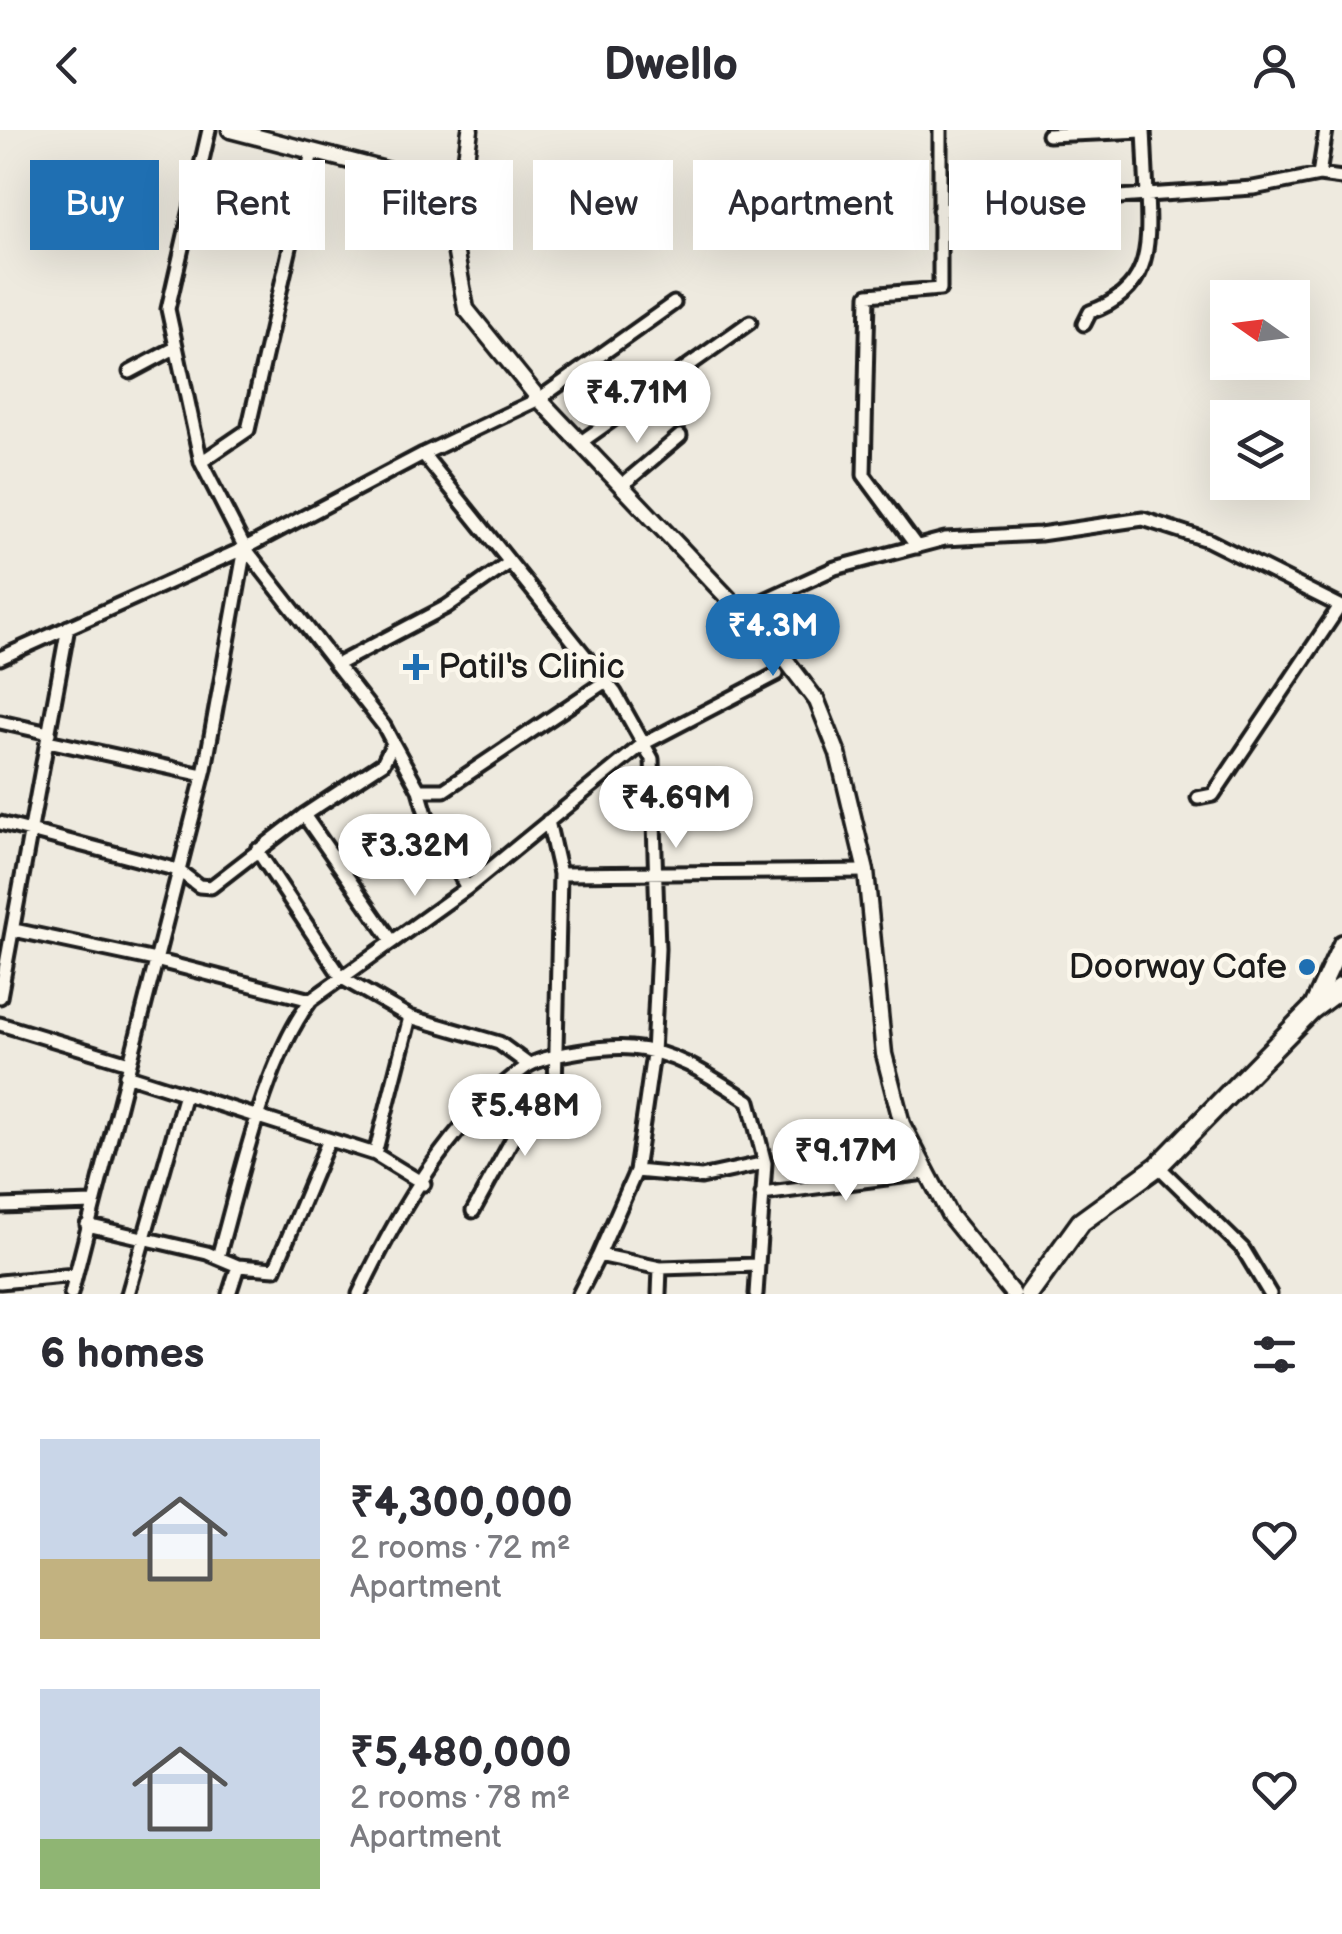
<!DOCTYPE html>
<html lang="en">
<head>
<meta charset="utf-8">
<style>
	:root { --surface:#fff; --page:#f7f7f7; --text:#2b2b33; --muted:#7c7c81; --accent:#1f6fb2 }
	body { margin:0; font-family:"Balsamiq Sans",sans-serif; background:var(--page); color:var(--text); height:100vh; display:flex; flex-direction:column; font-size:38px; white-space:nowrap }
	* { box-sizing:border-box; margin:0 }
	p { font-size:32px; color:var(--muted) }
	.icon { flex:none; width:55px; height:55px; fill:none; stroke:currentColor; stroke-width:2; stroke-linecap:round; stroke-linejoin:round }
	.map { position:relative; height:1164px; overflow:hidden }
	.drawer { display:flex; flex-direction:column; background:var(--surface); flex:1 }
	.drawer>* { flex:none }
	.top-card { position:absolute; left:30px; top:30px; width:1282px; height:90px; display:flex; gap:20px }
	.needle { width:65px; rotate:284deg }
	.controls { position:absolute; left:1210px; top:150px; display:grid; gap:20px }
	.controls a { display:grid; place-items:center; width:100px; height:100px; border-radius:0px; background:var(--surface); box-shadow:0 10px 40px #0002; font-size:50px }
	.price { position:absolute; translate:-50% -85px; padding:0 22px; border-radius:35px; background:#fff; color:#222; font-size:32px; line-height:65px; filter:drop-shadow(0 2px 5px #0008) }
	.price::after { content:''; position:absolute; left:50%; top:60px; width:30px; height:22px; margin-left:-15px; background:inherit; clip-path:polygon(0 0,100% 0,50% 100%) }
	.price.on { background:var(--accent); color:#fff }
	ul { padding:0; list-style:none }
	li { display:flex; align-items:center; gap:30px; height:250px; padding:0 40px }
	li span { display:grid; place-items:center; flex:none; width:280px; height:200px; border-radius:0px; color:#555 }
	li>.icon { margin-inline-start:auto }
	span .icon { width:120px; height:120px; fill:#fffc; stroke-width:1 }
	li b { font-size:42px }
	h2 { display:flex; justify-content:space-between; align-items:center; height:120px; padding:0 40px; font-size:42px }
	.pill { padding:0 35px; border-radius:0px; background:var(--surface); box-shadow:0 10px 40px #0002; font-size:35px; line-height:90px }
	.pill.on { background:var(--accent); color:#fff }
	header { display:flex; justify-content:space-between; align-items:center; height:130px; padding:0 40px; background:var(--surface); font-size:45px; font-weight:600 }
	.map>svg:first-child { display:block }
	.lines { fill:none; stroke-linecap:round; stroke-linejoin:round }
	.minor-casing { stroke:#1c1c1c; stroke-width:19 }
	.tertiary-casing { stroke:#1c1c1c; stroke-width:21 }
	.secondary-casing { stroke:#1c1c1c; stroke-width:22 }
	.primary-casing { stroke:#1c1c1c; stroke-width:25 }
	.minor { stroke:#fbf7ec; stroke-width:11 }
	.tertiary { stroke:#fbf7ec; stroke-width:14 }
	.secondary { stroke:#fbf7ec; stroke-width:15 }
	.primary { stroke:#fbf7ec; stroke-width:18 }
	.poi-dot { fill:#1f6fb2; stroke:#fbf7ec; stroke-width:4 }
	.labels { text-anchor:middle; dominant-baseline:central; stroke-width:9; stroke-linejoin:round; paint-order:stroke }
	.poi-label { font-size:35px; fill:#1c1c1c; stroke:#fbf7ec; text-anchor:start }
</style>
</head>
<body>
<header><svg class="icon" aria-label="back" viewBox="0 0 24 24"><path d="M15 5l-7 7 7 7"/></svg>Dwello<svg class="icon" aria-label="person" viewBox="0 0 24 24"><circle cx="12" cy="8" r="4"/><path d="M4 21q1-7 8-7t8 7"/></svg></header>
<div class="map">
<svg width="1342" height="1164" viewBox="0 0 1342 1164">
	<rect width="100%" height="100%" fill="#eeeadf"/>
	<filter id="ink" filterUnits="userSpaceOnUse"><feTurbulence type="fractalNoise" baseFrequency=".01" numOctaves="2"/><feDisplacementMap in="SourceGraphic" scale="20" xChannelSelector="R" yChannelSelector="G"/><feConvolveMatrix kernelMatrix="1 2 1 2 8 2 1 2 1" color-interpolation-filters="sRGB"/></filter>
	<g filter="url(#ink)">
		<g class="lines">
			<defs>
				<path id="minor" d="M1144 0 1147 65 1253 58 1319 45 1342 48
					M1048 5 1144 1
					M1319 45 1326 0
					M939 80 1147 65C1150 121 1149 161 1090 182L1084 194
					M130 242 175 218
					M581 312 750 192
					M423 324 615 563 652 629 658 819 653 924 636 1041 599 1125 660 1138 659 1164
					M201 332 248 300 312 22
					M621 356 680 306
					M917 417 864 345 868 165 940 159V0
					M741 481 835 438 945 409 1040 404 1143 389 1208 410 1342 477
					M0 528 245 418 423 324 539 269 674 173
					M336 535 446 477 509 433
					M0 592 49 603
					M48 611 203 645
					M393 613 419 660H444L606 551
					M419 660 426 684 467 758
					M1198 668 1213 665 1340 476
					M304 685 392 811
					M548 691 560 744 555 962
					M0 693 178 740 199 756 211 757 304 685 383 633 393 613 384 596 245 418
					M257 720 342 848 410 887 499 913 529 935
					M560 744 866 741
					M14 800 155 830 311 870 467 758 643 614 777 544
					M0 867 68 497
					M0 894 129 933
					M126 945 375 1024 424 1054
					M513 949 573 967
					M375 1024 410 887
					M1158 1036 1243 1119 1270 1164
					M636 1041 701 1047 765 1033
					M762 1064 925 1043
					M0 1076 93 1073
					M473 1081 541 957
					M87 1095 207 1123 238 1136 275 1139 328 1012
					M218 1127C240 1051 264 932 311 870
					M660 1138 758 1135
					M0 1152 75 1145
					M71 1164 205 639 245 418 201 332 168 179 209 0
					M128 1164 185 964
					M229 1164 238 1136
					M359 1164C397 1083 451 989 526 937 545 924 607 916 631 918 675 921 713 948 749 971L765 1033 756 1164
					M579 1164 599 1125"/>
				<path id="tertiary" d="M230 0 459 59
					M470 0 454 113 466 179 539 269 782 525 817 571 838 624 866 741 884 924 902 994 950 1086 1013 1164"/>
				<path id="secondary" d="M1311 880 1342 813"/>
				<path id="primary" d="M1029 1164 1081 1092 1158 1036 1311 880 1342 857"/>
			</defs>
			<!-- minor casing -->
			<use href="#minor" class="minor-casing"/>
			<!-- tertiary casing -->
			<use href="#tertiary" class="tertiary-casing"/>
			<!-- secondary casing -->
			<use href="#secondary" class="secondary-casing"/>
			<!-- primary casing -->
			<use href="#primary" class="primary-casing"/>
			<!-- minor -->
			<use href="#minor" class="minor"/>
			<!-- tertiary -->
			<use href="#tertiary" class="tertiary"/>
			<!-- secondary -->
			<use href="#secondary" class="secondary"/>
			<!-- primary -->
			<use href="#primary" class="primary"/>
		</g>
	</g>
	<!-- markers -->
	<g class="poi-dot">
		<path d="M411 522h10v10h10v10h-10v10h-10v-10h-10v-10h10z"/>
		<circle cx="1307" cy="837" r="10"/>
	</g>
	<g class="labels">
		<!-- poi labels -->
		<g class="poi-label">
			<text x="438" y="537">Patil's Clinic</text>
			<text x="1287" y="837" text-anchor="end">Doorway Cafe</text>
		</g>
	</g>
</svg>
<div class="controls">
<a><svg class="needle" viewBox="-14 -14 28 28"><path d="M0-13l5 13h-10z" fill="#e53935"/><path d="M0 13l5-13h-10z" fill="#7c7c81"/></svg></a>
<a><svg class="icon" aria-label="layers" viewBox="0 0 24 24"><path d="M12 4l9 5-9 5-9-5zM3 14l9 5 9-5"/></svg></a>
</div>
<b class="price" style="left:637px;top:316px">₹4.71M</b>
<b class="price on" style="left:773px;top:549px">₹4.3M</b>
<b class="price" style="left:676px;top:721px">₹4.69M</b>
<b class="price" style="left:415px;top:769px">₹3.32M</b>
<b class="price" style="left:525px;top:1029px">₹5.48M</b>
<b class="price" style="left:846px;top:1074px">₹9.17M</b>
<div class="top-card">
<a class="pill on">Buy</a>
<a class="pill">Rent</a>
<a class="pill">Filters</a>
<a class="pill">New</a>
<a class="pill">Apartment</a>
<a class="pill">House</a>
</div>
</div>
<section class="drawer">
<h2>6 homes<svg class="icon" aria-label="filters" viewBox="0 0 24 24"><path d="M4 7h16M4 17h16"/><circle cx="9" cy="7" r="2"/><circle cx="15" cy="17" r="2"/></svg></h2>
<ul>
<li><span style="background:linear-gradient(#c9d6e8 60%,#c2b280 0)"><svg class="icon" aria-label="home" viewBox="0 0 24 24"><path d="M3 11l9-7 9 7M6 9v11h12V9"/></svg></span><div><b>₹4,300,000</b><p>2 rooms · 72 m²</p><p>Apartment</p></div><svg class="icon" aria-label="heart" viewBox="0 0 24 24"><path d="M12 20l-8-8c-3-5 5-10 8-4 3-6 11-1 8 4z"/></svg></li>
<li><span style="background:linear-gradient(#c9d6e8 75%,#8fb573 0)"><svg class="icon" aria-label="home" viewBox="0 0 24 24"><path d="M3 11l9-7 9 7M6 9v11h12V9"/></svg></span><div><b>₹5,480,000</b><p>2 rooms · 78 m²</p><p>Apartment</p></div><svg class="icon" aria-label="heart" viewBox="0 0 24 24"><path d="M12 20l-8-8c-3-5 5-10 8-4 3-6 11-1 8 4z"/></svg></li>
</ul>
</section>
</body>
</html>
